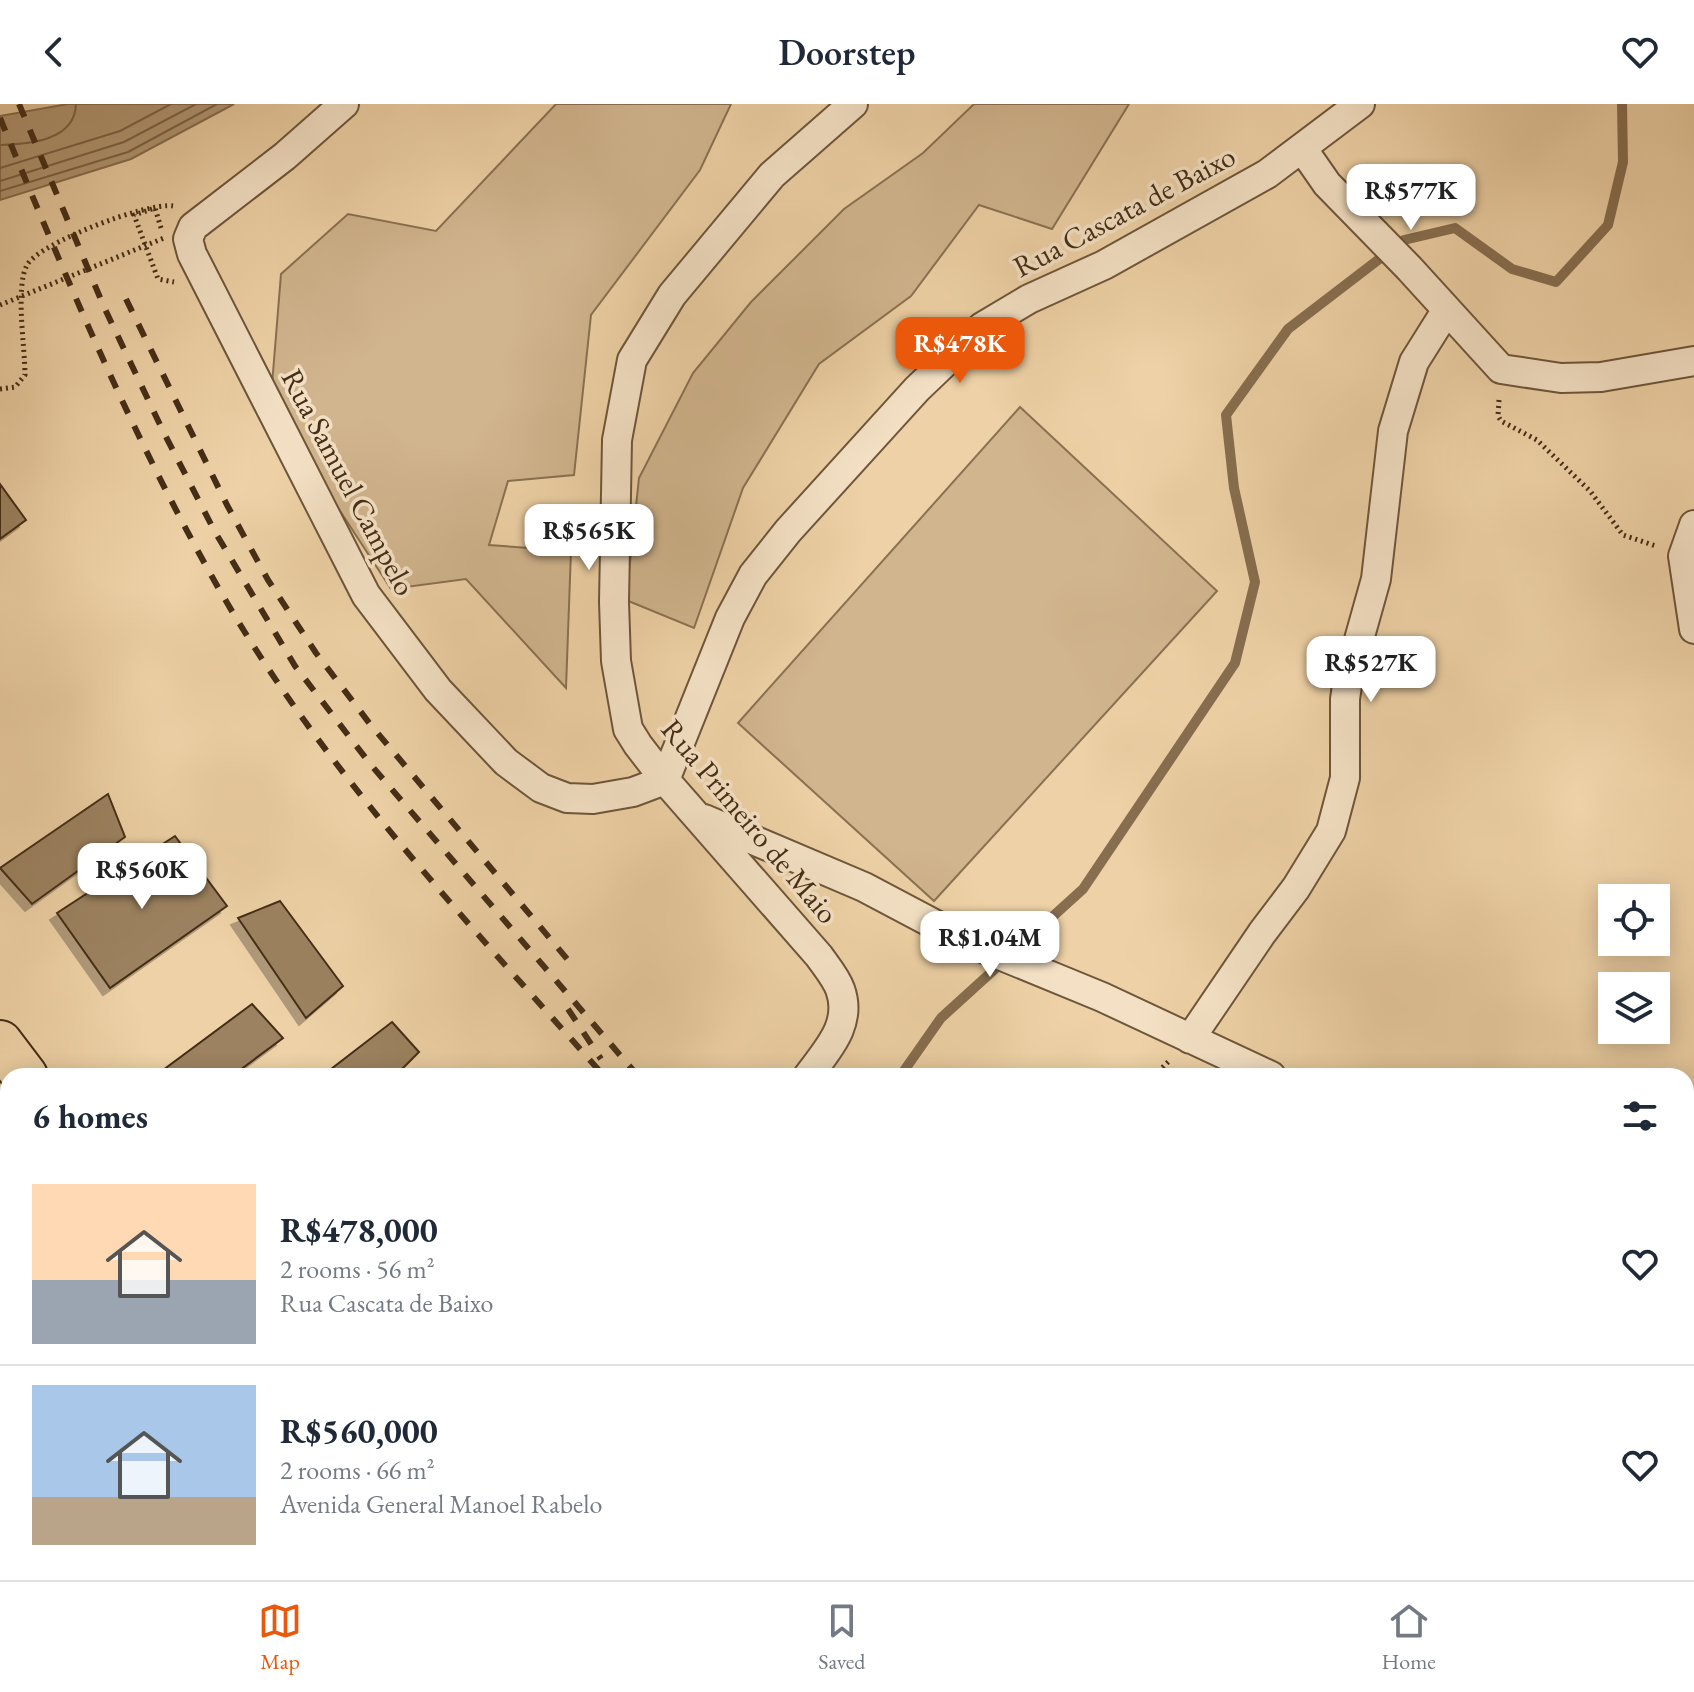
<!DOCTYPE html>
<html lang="en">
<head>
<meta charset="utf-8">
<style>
	:root { --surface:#fff; --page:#f6f6f7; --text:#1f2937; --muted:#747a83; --line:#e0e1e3; --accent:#ea580c }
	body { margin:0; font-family:"EB Garamond",serif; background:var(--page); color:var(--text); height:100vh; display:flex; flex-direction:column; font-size:30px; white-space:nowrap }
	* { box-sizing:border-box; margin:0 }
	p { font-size:26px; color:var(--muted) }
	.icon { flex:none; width:44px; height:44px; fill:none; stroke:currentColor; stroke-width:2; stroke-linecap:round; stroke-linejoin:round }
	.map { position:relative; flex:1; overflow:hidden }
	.sheet { position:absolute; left:0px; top:964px; width:1694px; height:512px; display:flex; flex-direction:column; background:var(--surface); border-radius:24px 24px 0 0; box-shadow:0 4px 20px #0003 }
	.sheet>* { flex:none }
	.controls { position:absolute; left:1598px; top:780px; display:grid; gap:16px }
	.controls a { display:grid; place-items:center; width:72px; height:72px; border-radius:0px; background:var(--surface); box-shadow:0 4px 20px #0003; font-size:40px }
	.price { position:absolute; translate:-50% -68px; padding:0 18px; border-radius:16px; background:#fff; color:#222; font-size:26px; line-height:52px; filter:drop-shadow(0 2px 4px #0008) }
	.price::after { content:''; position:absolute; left:50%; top:48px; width:24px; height:18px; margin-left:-12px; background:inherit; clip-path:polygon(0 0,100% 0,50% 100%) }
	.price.selected { background:var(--accent); color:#fff }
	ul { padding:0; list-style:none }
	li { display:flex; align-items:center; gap:24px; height:200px; padding:0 32px }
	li+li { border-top:2px solid var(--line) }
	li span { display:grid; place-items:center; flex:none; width:224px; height:160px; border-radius:0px; color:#555 }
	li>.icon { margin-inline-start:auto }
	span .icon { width:96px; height:96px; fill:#fffc; stroke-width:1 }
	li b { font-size:34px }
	h2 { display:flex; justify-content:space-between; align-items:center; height:96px; padding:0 32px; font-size:34px }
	header { display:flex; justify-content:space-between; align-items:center; height:104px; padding:0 32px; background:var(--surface); font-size:36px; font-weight:600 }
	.dock { display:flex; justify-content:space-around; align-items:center; height:112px; border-top:2px solid var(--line); background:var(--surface); font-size:22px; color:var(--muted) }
	.dock a { display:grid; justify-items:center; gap:4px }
	.dock .selected { color:var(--accent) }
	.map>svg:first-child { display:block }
	.green { fill:#d1b58e; stroke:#8a7152; stroke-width:2 }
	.water { fill:#b49975; stroke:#876e4f; stroke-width:2 }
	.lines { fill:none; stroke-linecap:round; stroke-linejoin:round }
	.shore { stroke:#7c6346; stroke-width:2 }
	.stream { stroke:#876e4f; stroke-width:10 }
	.building { fill:#9c8261; stroke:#442d16; stroke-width:2; filter:url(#shadow) }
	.minor-casing { stroke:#6e563a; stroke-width:32 }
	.primary-casing { stroke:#442d16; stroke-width:48 }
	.path { stroke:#442d16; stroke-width:5; stroke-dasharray:2 4; stroke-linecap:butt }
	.minor { stroke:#f4e1c5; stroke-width:28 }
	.primary { stroke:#eed1a6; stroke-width:44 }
	.rail { stroke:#442d16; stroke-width:6; stroke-dasharray:14 14; stroke-linecap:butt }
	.path-bridge { stroke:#442d16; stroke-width:5; stroke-dasharray:2 4; stroke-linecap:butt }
	.labels { text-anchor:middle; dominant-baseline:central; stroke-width:7; stroke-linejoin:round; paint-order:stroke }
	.street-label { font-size:30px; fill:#442d16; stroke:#f4e1c5 }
</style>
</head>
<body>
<header><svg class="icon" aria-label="back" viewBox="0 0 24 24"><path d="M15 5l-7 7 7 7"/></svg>Doorstep<svg class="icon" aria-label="heart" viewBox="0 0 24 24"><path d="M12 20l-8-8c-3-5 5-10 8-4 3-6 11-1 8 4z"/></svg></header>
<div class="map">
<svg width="1694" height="1476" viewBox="0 0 1694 1476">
	<defs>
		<filter id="shadow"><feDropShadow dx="-7" dy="7" stdDeviation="0" flood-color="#0004"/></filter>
	</defs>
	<rect width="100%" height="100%" fill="#eed1a6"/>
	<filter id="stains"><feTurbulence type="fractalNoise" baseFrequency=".0025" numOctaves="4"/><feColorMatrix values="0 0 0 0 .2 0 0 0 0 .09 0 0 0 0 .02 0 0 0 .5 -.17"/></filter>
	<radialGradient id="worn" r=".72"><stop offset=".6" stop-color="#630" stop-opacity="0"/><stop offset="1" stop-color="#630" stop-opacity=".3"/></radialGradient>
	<!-- green -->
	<path class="green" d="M556 0H731L700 66 591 211 574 371 508 377 489 441 571 447 566 584 466 475 391 485 312 364 272 281 281 170 348 110 436 127Z
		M974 0H1129L1052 125 979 101 911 192 819 260 743 384 694 524 626 496 639 374 693 269 751 198 844 105 923 49Z
		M1020 303 1217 487 934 797 738 619Z
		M1686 1110 1694 1111V1476H1490L1494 1468H1686Z
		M0 1204 8 1212V1468H94L97 1476H0Z
		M234 1468H355L362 1476H232Z"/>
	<!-- water -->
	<path class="water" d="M68 0H234L131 55 0 96V12Z"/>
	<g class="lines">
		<!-- shore -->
		<path class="shore" d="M0 41C29 40 75 37 76 0
			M0 64 120 27 171 0
			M0 77 124 38 196 0
			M0 87 128 48 217 0"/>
		<!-- stream -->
		<path class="stream" d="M901 971 941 914 1083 785 1235 559 1255 478 1234 384 1226 311 1288 225 1404 136 1455 124 1512 165 1556 178 1608 121 1623 58 1622 0
			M716 1468 718 1476"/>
	</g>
	<!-- building -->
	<path class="building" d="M0 380 26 416 0 435Z
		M108 690 125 733 32 800 0 764Z
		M175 732 227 802 110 884 57 809Z
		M280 797 343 882 306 914 238 814Z
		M252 900 283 934 232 972H155Z
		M392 918 419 948 395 972H322Z
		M0 1019 8 1029V1048L0 1053Z
		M8 1080V1146L0 1151V1086Z
		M493 1468H620L606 1476H479Z"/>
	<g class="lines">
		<defs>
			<path id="minor" d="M344 0 285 52 193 123 188 135 192 150 366 491 438 586 506 658 541 684 567 694 593 695 633 688 665 676 730 514 753 471 788 427 917 285 982 223 1029 195 1104 161 1267 70 1360 0
				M1302 44 1327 80 1409 164 1501 265 1561 274 1601 273 1694 257
				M1694 421 1683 452 1694 525
				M704 715 864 783 968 838 1102 893 1271 972
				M1190 935 1262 829 1296 784 1331 727 1345 674V595L1348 575 1376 475 1393 327 1414 258 1446 207
				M808 972C827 946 853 920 840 885 836 874 826 862 819 852L665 676 638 641 628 625 616 557 614 498 617 336 632 256 672 191 772 71 853 0
				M1125 1468 1132 1476
				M209 1476 210 1468"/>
			<path id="primary" d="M0 939 25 972
				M407 1468 413 1476"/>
		</defs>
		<!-- minor casing -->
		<use href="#minor" class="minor-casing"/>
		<!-- primary casing -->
		<use href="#primary" class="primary-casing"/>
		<!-- path -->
		<path class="path" d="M161 124 155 104 134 111 158 175 174 178
			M0 285 15 283 25 271C25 242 15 184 27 161 39 139 147 98 173 102
			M1499 296 1498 312 1501 317 1537 336 1590 387 1623 431 1656 442
			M1154 972 1170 956
			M1330 1476 1334 1468"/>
		<!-- minor -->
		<use href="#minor" class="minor"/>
		<!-- primary -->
		<use href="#primary" class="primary"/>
		<!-- rail -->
		<path class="rail" d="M19 0 104 203 163 327 215 428 295 562 371 661 638 972
			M0 14C66 174 133 334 219 485 322 665 467 817 604 972
			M126 195 227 401 268 476 316 549 370 620 568 856
			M568 905 601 955
			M962 1468 966 1476
			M990 1468 994 1476"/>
		<!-- path-bridge -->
		<path class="path-bridge" d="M0 201 164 134"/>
	</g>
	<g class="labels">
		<!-- street labels -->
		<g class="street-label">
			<text transform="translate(1124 107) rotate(-28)">Rua Cascata de Baixo</text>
			<text transform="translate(349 378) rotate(62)">Rua Samuel Campelo</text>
			<text transform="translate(750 717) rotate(50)">Rua Primeiro de Maio</text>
		</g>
	</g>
	<rect width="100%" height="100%" filter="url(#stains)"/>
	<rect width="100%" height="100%" fill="url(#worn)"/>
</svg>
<div class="controls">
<a><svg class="icon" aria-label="locate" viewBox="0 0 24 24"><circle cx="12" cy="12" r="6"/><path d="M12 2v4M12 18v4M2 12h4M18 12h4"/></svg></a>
<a><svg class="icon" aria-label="layers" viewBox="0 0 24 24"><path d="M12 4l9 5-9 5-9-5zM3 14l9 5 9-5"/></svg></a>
</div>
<b class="price" style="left:1411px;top:128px">R$577K</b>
<b class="price selected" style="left:960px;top:281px">R$478K</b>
<b class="price" style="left:589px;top:468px">R$565K</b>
<b class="price" style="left:1371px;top:600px">R$527K</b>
<b class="price" style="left:142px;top:807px">R$560K</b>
<b class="price" style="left:990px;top:875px">R$1.04M</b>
<section class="sheet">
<h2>6 homes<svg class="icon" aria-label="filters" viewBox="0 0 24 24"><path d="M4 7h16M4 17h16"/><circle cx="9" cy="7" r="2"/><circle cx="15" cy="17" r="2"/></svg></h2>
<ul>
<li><span style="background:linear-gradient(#ffd9b3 60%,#9aa5b1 0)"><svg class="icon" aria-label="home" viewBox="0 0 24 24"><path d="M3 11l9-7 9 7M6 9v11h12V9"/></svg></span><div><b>R$478,000</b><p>2 rooms · 56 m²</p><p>Rua Cascata de Baixo</p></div><svg class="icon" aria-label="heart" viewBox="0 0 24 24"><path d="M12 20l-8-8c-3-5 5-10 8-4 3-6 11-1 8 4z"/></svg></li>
<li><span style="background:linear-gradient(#a9c7e8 70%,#b9a48a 0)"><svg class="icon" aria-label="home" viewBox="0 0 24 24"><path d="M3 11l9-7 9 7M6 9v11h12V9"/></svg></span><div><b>R$560,000</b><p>2 rooms · 66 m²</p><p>Avenida General Manoel Rabelo</p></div><svg class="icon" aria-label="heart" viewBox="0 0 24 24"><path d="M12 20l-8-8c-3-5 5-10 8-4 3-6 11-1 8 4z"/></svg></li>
</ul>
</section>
</div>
<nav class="dock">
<a class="selected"><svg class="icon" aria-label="map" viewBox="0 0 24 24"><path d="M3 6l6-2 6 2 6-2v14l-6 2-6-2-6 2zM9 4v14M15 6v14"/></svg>Map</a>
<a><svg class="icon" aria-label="saved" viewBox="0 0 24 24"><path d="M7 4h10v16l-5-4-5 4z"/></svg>Saved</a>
<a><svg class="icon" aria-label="home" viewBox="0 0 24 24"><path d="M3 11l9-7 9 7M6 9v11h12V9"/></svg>Home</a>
</nav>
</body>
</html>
